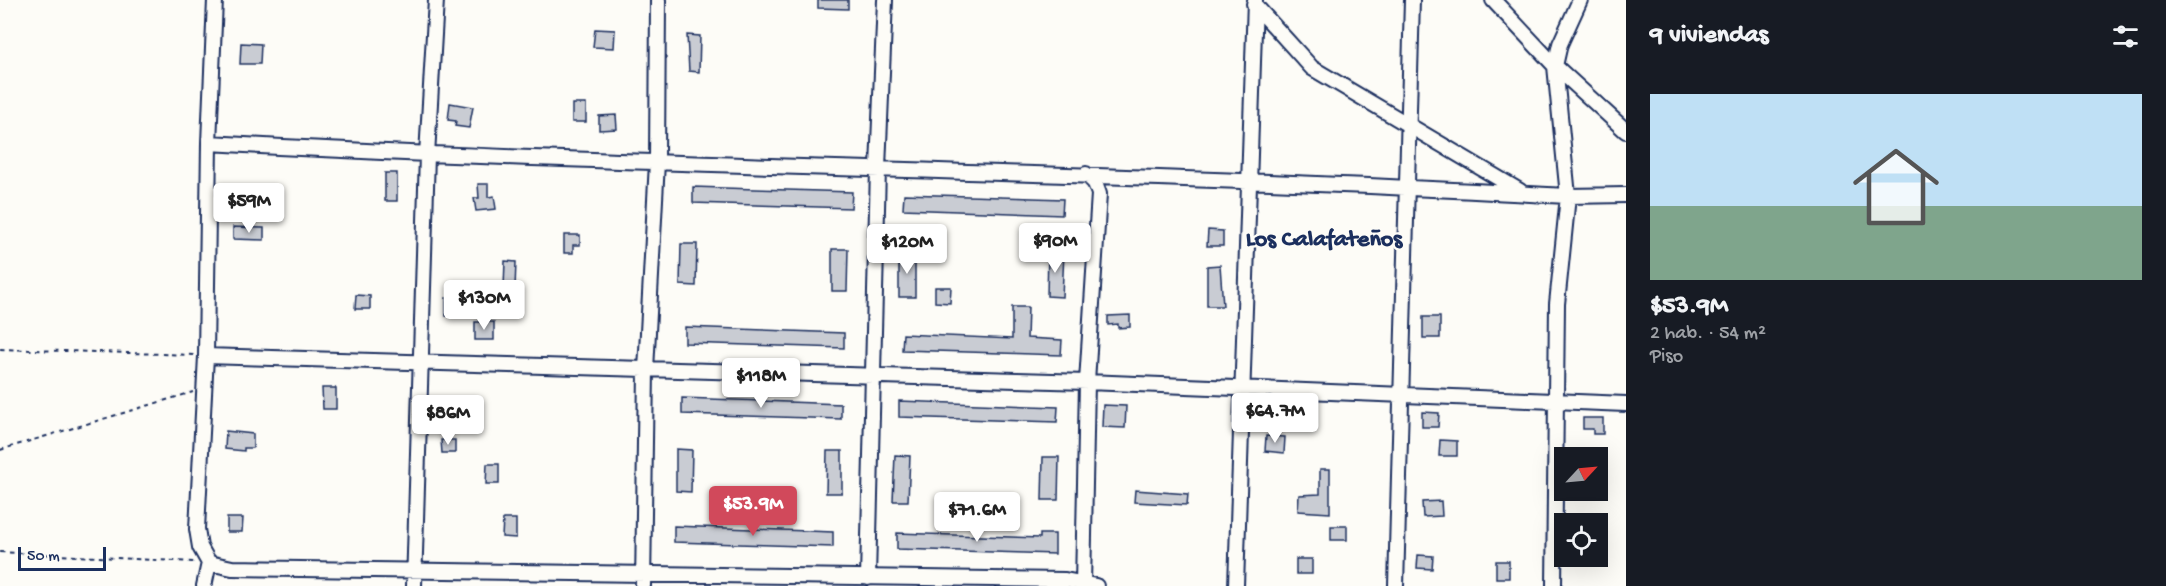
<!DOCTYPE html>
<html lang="es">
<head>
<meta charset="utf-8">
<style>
	:root { --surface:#171b24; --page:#242831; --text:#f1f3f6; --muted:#9ea1a6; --accent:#d1495b }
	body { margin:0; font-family:"Gochi Hand",sans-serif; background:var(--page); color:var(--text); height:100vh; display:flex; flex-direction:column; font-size:22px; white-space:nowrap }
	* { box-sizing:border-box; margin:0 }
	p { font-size:20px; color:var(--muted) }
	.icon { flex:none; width:33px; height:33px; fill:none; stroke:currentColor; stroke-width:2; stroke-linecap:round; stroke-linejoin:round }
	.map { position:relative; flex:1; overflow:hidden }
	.details { display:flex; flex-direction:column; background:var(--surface); width:540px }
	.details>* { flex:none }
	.needle { width:39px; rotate:64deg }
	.tools { position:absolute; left:1554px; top:447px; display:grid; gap:12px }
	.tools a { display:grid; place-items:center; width:54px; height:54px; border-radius:0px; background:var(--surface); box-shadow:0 6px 24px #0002; font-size:30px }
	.scale { position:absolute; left:18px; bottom:15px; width:88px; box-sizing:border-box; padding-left:6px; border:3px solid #1b2f5e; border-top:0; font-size:16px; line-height:21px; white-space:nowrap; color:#1b2f5e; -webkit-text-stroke:4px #fdfcf7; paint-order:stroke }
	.price { position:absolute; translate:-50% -51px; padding:0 14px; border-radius:6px; background:#fff; color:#222; font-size:20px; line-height:39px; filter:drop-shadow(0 2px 3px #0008) }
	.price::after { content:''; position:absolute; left:50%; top:36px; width:18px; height:14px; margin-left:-9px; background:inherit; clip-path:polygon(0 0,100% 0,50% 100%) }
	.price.active { background:var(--accent); color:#fff }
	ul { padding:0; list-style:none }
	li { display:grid; align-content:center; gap:12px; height:318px; padding:0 24px }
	li span { display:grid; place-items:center; height:186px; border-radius:0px; color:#555 }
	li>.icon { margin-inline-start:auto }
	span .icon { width:108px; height:108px; fill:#fffc; stroke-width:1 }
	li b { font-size:26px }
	h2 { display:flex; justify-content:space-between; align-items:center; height:72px; padding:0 24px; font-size:26px }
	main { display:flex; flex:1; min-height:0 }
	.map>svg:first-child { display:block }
	.building { fill:#c9ccd3; stroke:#1b2f5e; stroke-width:1.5 }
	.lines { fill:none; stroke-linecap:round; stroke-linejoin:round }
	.minor-casing { stroke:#1b2f5e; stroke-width:18 }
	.path { stroke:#1b2f5e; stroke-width:2; stroke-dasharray:4.5 4.5; stroke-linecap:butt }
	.minor { stroke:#fdfcf7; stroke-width:14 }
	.labels { text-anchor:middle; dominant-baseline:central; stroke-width:4.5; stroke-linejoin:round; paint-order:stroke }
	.neighbourhood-label { font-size:24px; font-weight:bold; fill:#1b2f5e; stroke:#fdfcf7 }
</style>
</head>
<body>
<main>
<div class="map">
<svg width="1626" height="586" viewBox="0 0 1626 586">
	<rect width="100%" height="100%" fill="#fdfcf7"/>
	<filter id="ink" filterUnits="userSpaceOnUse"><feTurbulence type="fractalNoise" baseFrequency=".0167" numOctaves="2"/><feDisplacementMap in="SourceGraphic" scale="12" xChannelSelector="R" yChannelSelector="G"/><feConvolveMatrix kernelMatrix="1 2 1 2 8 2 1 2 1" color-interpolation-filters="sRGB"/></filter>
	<g filter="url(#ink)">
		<!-- building -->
		<path class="building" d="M818 0H848V9L818 8Z
			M595 29 615 30 614 48 593 47Z
			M687 35 700 36 699 72 689 71Z
			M241 43 261 44 260 64H240Z
			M450 103 473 107 469 128 455 126 456 121 448 120Z
			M572 104H586V122H572Z
			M616 115 617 129 599 130V116Z
			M385 173H397V201H385Z
			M478 184H488V197L494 196 496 209 476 211 474 198H479Z
			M693 187 852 192 851 208 693 203Z
			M904 194 1063 199 1062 215 903 209Z
			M233 227 264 228V240L233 239Z
			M1208 230 1223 231V246H1207Z
			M564 235H580V245H573V253H564Z
			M681 244H697L696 286 680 285Z
			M832 249H848L847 291H832Z
			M1048 252H1064L1062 297 1047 296Z
			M899 253H915V297H899Z
			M505 261 516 262 515 288H504Z
			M1220 265 1223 306H1207V266Z
			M935 287H951L950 303 935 302Z
			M356 295 370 296V309H355Z
			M466 297 467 316H446V298Z
			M1012 307H1028L1027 338 1062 340 1061 355 902 350 903 334 1012 339Z
			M1130 315V327L1118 328V324L1108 325V316Z
			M1423 317H1440V338H1423Z
			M475 322H494V340H475Z
			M685 327 844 333V348L685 343Z
			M322 388H336V409H323Z
			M682 398 841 404V419L682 414Z
			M899 401 1058 407 1057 422 899 417Z
			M1103 405 1126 406 1125 428 1102 427Z
			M1422 412 1439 413 1438 427H1422Z
			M1583 418H1603V434H1593V429H1583Z
			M226 431 253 434V448H244V451L225 449Z
			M1266 436 1285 437 1284 453 1265 451Z
			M441 440H455V453H442Z
			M1440 440 1457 441V456H1439Z
			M676 449 692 450 691 492 676 491Z
			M827 451H842V493H826Z
			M895 455 910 456 908 501H893Z
			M1043 457H1059L1058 500H1042Z
			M487 464H499V484H486Z
			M1320 469H1330V513L1298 511 1299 495 1320 494Z
			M1135 490 1188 494 1187 505 1134 502Z
			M1441 501 1442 516 1423 517 1422 502Z
			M227 518H243L242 532H227Z
			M503 519H516V538L502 537Z
			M674 526 833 532V547L674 542Z
			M1331 526H1347V540H1331Z
			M897 533 1040 538V534H1055V554L897 549Z
			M1418 555 1433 556 1432 569 1417 568Z
			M1296 559H1312V574H1296Z
			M1496 561H1509V578H1496Z"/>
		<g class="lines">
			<defs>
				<path id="minor" d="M1493 0 1555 66 1626 131
					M1254 4 1312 68 1520 191
					M209 143C662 169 1115 170 1568 196L1626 195
					M206 356 1087 382 1626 404
					M209 563 232 568 1065 580 1096 586
					M868 578 878 168 885 0
					M204 586 209 563 200 547 197 529 206 356 209 143 215 0
					M414 586 427 155 436 0
					M643 586 646 370 657 162 658 0
					M1083 586 1087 382 1099 194 1095 183 1086 174
					M1236 586 1255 0
					M1396 586 1412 0
					M1554 586 1557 304 1568 196 1555 66 1560 44 1580 0"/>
			</defs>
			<!-- minor casing -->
			<use href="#minor" class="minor-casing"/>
			<!-- path -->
			<path class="path" d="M0 349 194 355
				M0 450 193 392
				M0 552 194 562"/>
			<!-- minor -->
			<use href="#minor" class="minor"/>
		</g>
	</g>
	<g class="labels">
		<!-- neighbourhood labels -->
		<g class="neighbourhood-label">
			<text x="1324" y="240">Los Calafateños</text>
		</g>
	</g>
</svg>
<div class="tools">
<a><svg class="needle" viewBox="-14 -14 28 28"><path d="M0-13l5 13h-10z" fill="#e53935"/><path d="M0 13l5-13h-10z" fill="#9ea1a6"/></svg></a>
<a><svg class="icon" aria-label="locate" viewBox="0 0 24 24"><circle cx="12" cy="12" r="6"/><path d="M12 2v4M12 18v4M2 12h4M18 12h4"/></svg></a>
</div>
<div class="scale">50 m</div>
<b class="price" style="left:249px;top:234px">$59M</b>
<b class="price" style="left:1055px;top:274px">$90M</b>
<b class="price" style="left:907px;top:275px">$120M</b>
<b class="price" style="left:484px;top:331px">$130M</b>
<b class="price" style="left:761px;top:409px">$118M</b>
<b class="price" style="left:1275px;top:444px">$64.7M</b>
<b class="price" style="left:448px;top:446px">$86M</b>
<b class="price active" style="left:753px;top:537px">$53.9M</b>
<b class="price" style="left:977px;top:543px">$71.6M</b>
</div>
<section class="details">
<h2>9 viviendas<svg class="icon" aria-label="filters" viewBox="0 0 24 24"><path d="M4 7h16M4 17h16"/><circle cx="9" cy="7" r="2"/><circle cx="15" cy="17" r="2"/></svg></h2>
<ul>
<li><span style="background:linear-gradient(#bfe0f5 60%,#7fa58c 0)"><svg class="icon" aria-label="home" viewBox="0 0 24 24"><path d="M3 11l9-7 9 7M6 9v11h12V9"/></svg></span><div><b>$53.9M</b><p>2 hab. · 54 m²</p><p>Piso</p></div></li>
</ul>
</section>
</main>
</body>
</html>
